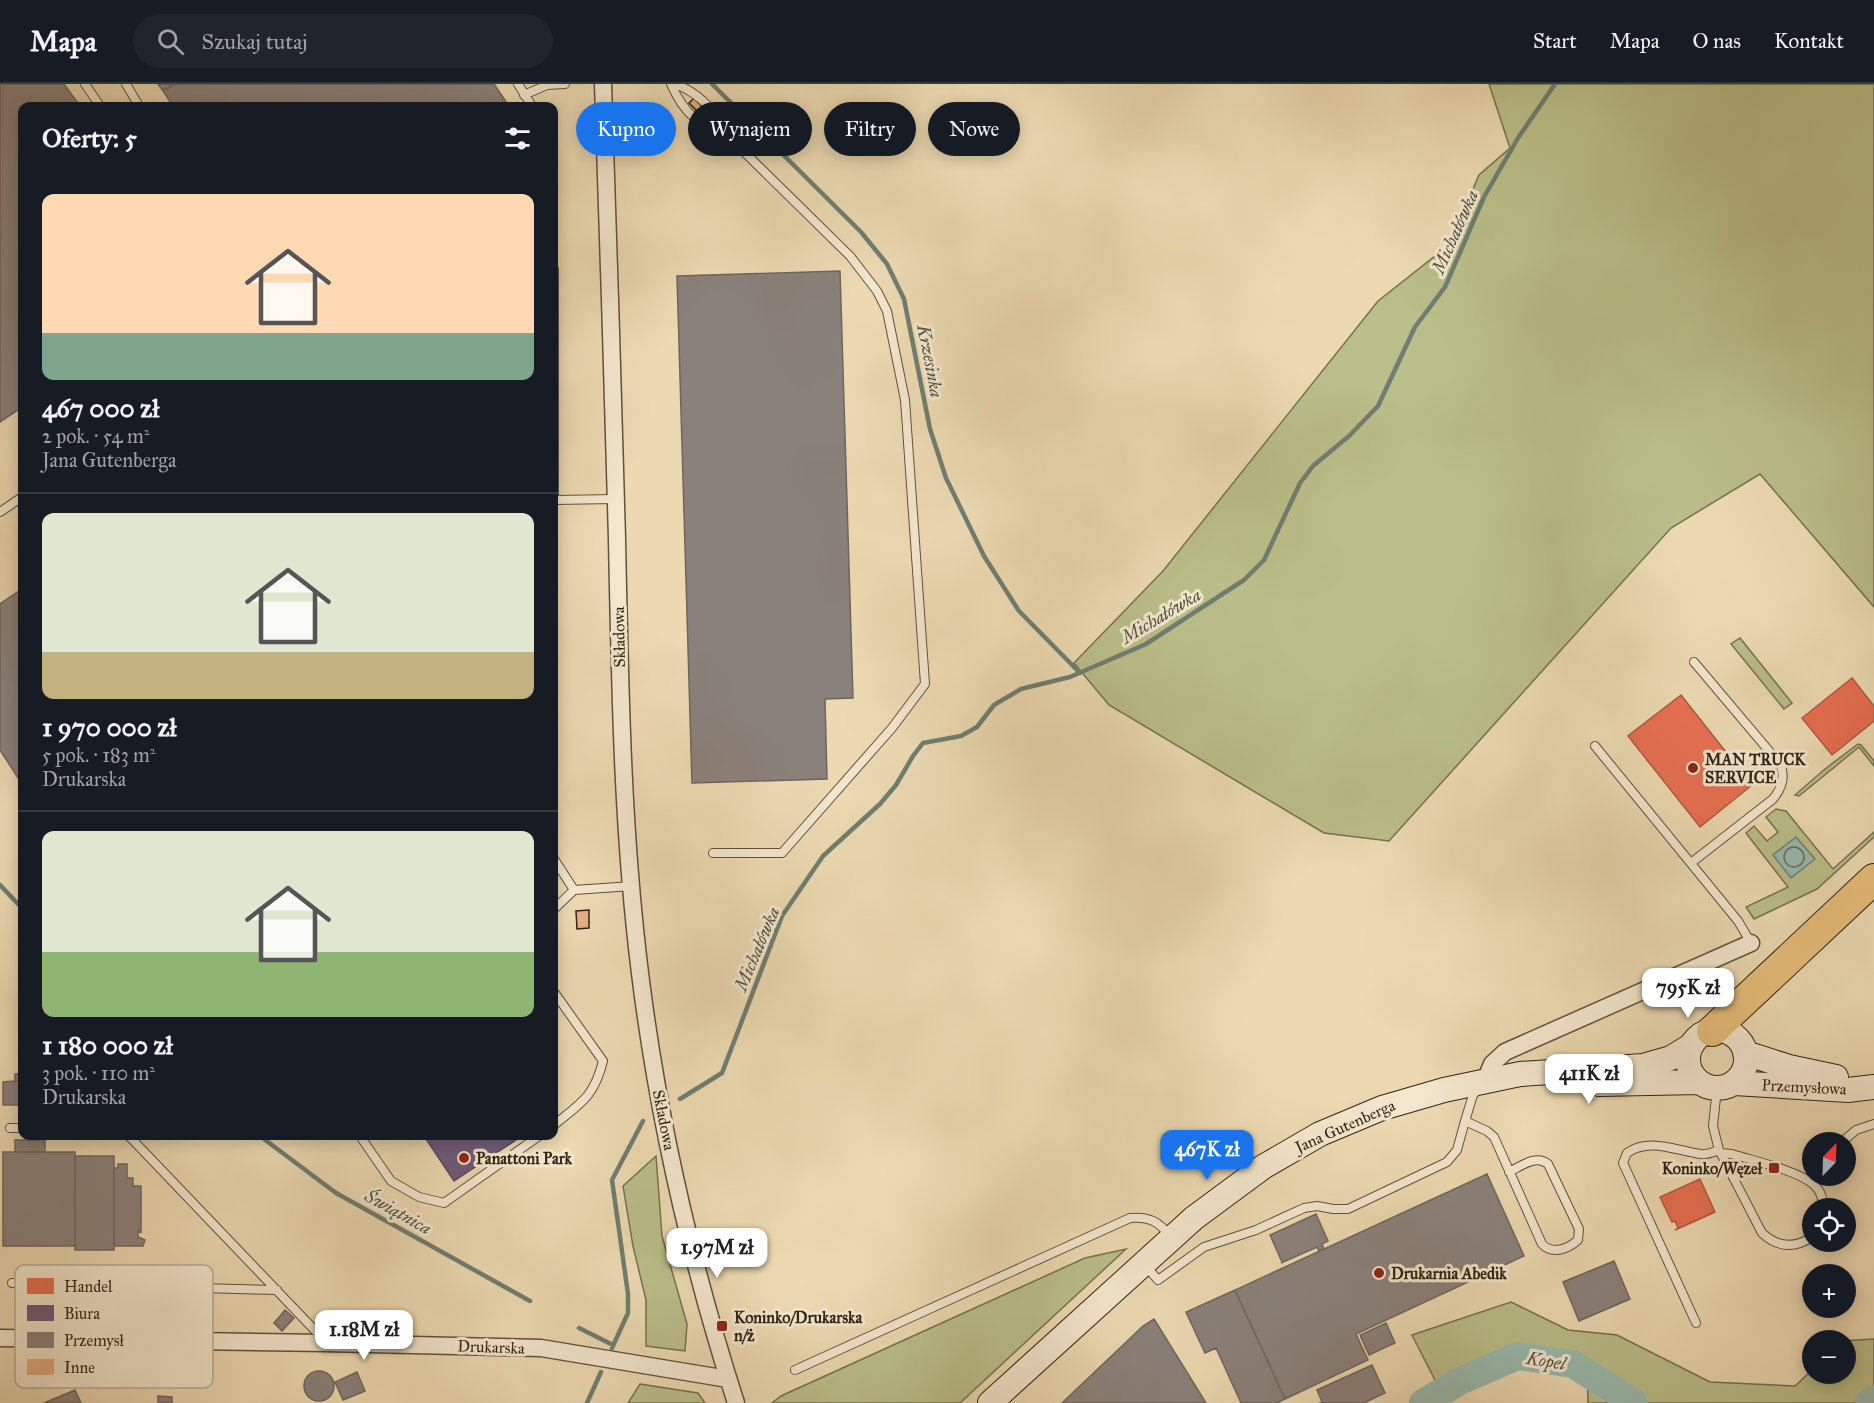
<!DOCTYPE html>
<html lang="pl">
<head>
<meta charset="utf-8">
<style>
	:root { --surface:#171b24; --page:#20242c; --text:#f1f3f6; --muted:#9ea1a6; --line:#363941; --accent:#1a73e8 }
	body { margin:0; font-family:"IM FELL Great Primer",serif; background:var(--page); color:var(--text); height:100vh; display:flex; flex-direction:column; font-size:22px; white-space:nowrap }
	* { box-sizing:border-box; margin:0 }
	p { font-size:20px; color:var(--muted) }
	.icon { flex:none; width:33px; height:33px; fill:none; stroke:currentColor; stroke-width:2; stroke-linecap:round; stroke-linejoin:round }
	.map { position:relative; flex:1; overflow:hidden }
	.side { position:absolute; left:18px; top:18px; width:540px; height:1038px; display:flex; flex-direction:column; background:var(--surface); border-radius:12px; box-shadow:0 3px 15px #0003 }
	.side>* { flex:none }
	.hud { position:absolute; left:576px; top:18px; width:570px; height:54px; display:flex; gap:12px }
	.needle { width:39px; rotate:23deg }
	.buttons { position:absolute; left:1802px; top:1048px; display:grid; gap:12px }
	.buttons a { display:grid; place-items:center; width:54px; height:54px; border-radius:50%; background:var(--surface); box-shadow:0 3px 15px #0003; font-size:30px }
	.price { position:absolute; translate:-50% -51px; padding:0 14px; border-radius:12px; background:#fff; color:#222; font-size:20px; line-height:39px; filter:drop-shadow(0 2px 3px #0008) }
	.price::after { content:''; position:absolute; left:50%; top:36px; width:18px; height:14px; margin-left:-9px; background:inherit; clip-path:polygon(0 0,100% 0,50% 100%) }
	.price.current { background:var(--accent); color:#fff }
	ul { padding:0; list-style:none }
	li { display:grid; align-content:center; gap:12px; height:318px; padding:0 24px }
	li+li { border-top:2px solid var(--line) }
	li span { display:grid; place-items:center; height:186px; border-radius:12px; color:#555 }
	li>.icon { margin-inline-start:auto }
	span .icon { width:108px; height:108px; fill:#fffc; stroke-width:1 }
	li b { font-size:26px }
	h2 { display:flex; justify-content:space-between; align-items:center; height:72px; padding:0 24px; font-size:26px }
	.tag { padding:0 21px; border-radius:27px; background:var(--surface); box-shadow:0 3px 15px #0003; font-size:21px; line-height:54px }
	.tag.current { background:var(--accent); color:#fff }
	header { display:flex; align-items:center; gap:36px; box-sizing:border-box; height:84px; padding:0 30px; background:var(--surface); border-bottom:2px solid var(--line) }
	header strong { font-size:28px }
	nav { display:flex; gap:33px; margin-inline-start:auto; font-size:21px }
	.search { width:420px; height:54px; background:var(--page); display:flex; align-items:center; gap:15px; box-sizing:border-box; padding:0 21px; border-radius:33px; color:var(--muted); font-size:22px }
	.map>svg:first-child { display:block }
	.green { fill:#babe8a; stroke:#757150; stroke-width:1.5 }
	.water { fill:#99baae; stroke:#6f7e71; stroke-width:1.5 }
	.shops { fill:#e76f51; stroke:#b0583f; stroke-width:1.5 }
	.offices { fill:#6d597a; stroke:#5b495c; stroke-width:1.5 }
	.industry { fill:#8a817c; stroke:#6f655d; stroke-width:1.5 }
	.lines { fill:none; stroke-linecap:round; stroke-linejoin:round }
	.shore { stroke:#646f62; stroke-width:1.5 }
	.stream { stroke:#6f7e71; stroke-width:4.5 }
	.river { stroke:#99baae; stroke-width:28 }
	.building { fill:#e6ae86; stroke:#302415; stroke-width:1.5 }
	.lane-casing { stroke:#5f513c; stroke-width:10 }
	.street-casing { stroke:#5f513c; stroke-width:19 }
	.secondary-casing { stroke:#302415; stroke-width:26 }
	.highway-casing { stroke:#302415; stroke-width:32 }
	.lane { stroke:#f3e6cd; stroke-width:8 }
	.street { stroke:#f3e6cd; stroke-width:16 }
	.secondary { stroke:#f3e6cd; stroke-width:24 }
	.highway { stroke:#e6bc79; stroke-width:30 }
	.poi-dot { fill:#8f2418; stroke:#f3e6cd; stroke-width:2 }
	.labels { text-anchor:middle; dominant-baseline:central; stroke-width:6; stroke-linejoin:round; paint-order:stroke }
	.street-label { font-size:16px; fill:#302415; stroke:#f3e6cd }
	.poi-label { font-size:16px; font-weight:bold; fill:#302415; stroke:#f3e6cd; text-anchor:start }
	.water-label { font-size:18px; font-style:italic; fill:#505143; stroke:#f3e6cd }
	.key { fill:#f3e6cd; stroke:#b8ac96; stroke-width:1.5 }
	.key-label { font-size:16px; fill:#302415 }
</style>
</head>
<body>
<header>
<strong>Mapa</strong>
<div class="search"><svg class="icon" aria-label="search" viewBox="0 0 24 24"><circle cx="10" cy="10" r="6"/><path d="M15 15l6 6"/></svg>Szukaj tutaj</div>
<nav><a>Start</a><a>Mapa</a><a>O nas</a><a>Kontakt</a></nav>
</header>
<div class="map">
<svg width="1874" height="1319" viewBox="0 0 1874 1319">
	<rect width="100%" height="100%" fill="#ecd9b2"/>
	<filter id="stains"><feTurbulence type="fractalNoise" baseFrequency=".00333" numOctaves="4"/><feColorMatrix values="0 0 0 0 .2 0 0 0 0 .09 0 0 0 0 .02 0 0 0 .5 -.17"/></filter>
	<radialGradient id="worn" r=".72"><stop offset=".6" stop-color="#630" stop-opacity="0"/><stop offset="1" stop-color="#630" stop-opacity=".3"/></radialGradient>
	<!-- green -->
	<path class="green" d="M1489 0H1874V523L1760 390 1671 444 1389 757 1324 749 1109 621 1074 579 1163 487 1378 217 1449 161 1479 91 1510 64Z
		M1740 554 1792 619 1784 625 1731 560Z
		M1858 660 1861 661 1874 677V682L1859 663 1799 712 1795 711 1825 685Z
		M1776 725 1786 727 1833 785 1874 748V753L1817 805 1754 835 1746 823 1788 803 1746 749 1754 742 1767 757 1778 748 1766 733Z
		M656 1072 662 1152 687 1240 685 1267 646 1262V1216L633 1162 623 1102Z
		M1126 1165 960 1319H772L781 1312 1085 1174Z
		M1511 1218 1568 1246 1617 1251 1710 1298 1795 1302 1812 1286V1290H1845V1257H1842L1874 1255V1319H1588L1587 1275 1529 1266 1480 1276 1436 1298 1412 1251Z
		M640 1300 698 1309 705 1319H628Z"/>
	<!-- water -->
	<path class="water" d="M1796 753 1815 775 1791 794 1773 771Z"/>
	<!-- shops -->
	<path class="shops" d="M1852 594 1874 622V637L1832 671 1802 634Z
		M1681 611 1752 701 1700 743 1628 652Z
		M1700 1095 1715 1128 1675 1146 1678 1144 1675 1137 1672 1138 1660 1113Z"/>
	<!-- offices -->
	<path class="offices" d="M424 1052H522L454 1097Z"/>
	<!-- industry -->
	<path class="industry" d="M0 0H64L80 22H22V323L0 338Z
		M158 0H174L163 7Z
		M174 0H494L509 22H173L163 7Z
		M840 187 853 614 825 615 827 695 692 699 677 192Z
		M22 505V700L0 666V520Z
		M15 990H22V997H15Z
		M15 997H22V1021H3V998Z
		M15 1056H45V1068H15Z
		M3 1068H75V1162H3Z
		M75 1072H114V1166H75Z
		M118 1080H127V1094H133V1102H141V1148L138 1147V1153L145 1156 143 1162H114V1084H118Z
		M1487 1090 1524 1172 1356 1250 1368 1276 1285 1315 1235 1206Z
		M1316 1130 1328 1157 1322 1160 1324 1165 1319 1167 1317 1163 1281 1179 1282 1178 1270 1151Z
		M1614 1177 1630 1215 1579 1237 1563 1198Z
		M1235 1206 1285 1315 1276 1319H1241L1216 1264 1205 1269 1186 1228Z
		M285 1226 294 1234 282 1247 274 1239Z
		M1154 1235 1206 1319H1062L1143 1242Z
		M1386 1239 1395 1259 1369 1271 1360 1251Z
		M1372 1281 1385 1309 1364 1319H1319L1322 1318 1317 1306Z
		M304 1302a15 15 0 1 1 30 0a15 15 0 1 1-30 0Z
		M357 1288 365 1307 343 1316 335 1298Z
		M75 1306 81 1319H44Z
		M158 1312 172 1313V1318H158Z"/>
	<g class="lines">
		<!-- shore -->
		<path class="shore" d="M1784 773a10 10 0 1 1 20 0a10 10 0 1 1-20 0Z"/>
		<!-- stream -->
		<path class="stream" d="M712 0 861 148 887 180 904 215 930 345 946 394 984 472 1019 527 1080 589
			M0 801 22 824
			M680 1015 722 989 782 832 823 772 880 720 896 701 913 672 923 659 961 652 977 643 994 621 1021 605 1070 593 1146 560 1244 496 1264 476 1300 399 1313 382 1349 352 1378 322 1415 243 1445 203 1484 113 1518 54 1555 0
			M260 1052 336 1109 530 1217
			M579 1244 613 1261
			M612 1264 628 1229V1210L612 1096 643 1037
			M587 1319 601 1288"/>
		<!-- river -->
		<path class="river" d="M1423 1319 1460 1297 1518 1272 1573 1280 1634 1319
			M1869 1319 1874 1316"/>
	</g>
	<!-- building -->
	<path class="building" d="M694 14 708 29 703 33 689 19Z
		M589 826V844L577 845 576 827Z"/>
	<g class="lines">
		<defs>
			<path id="lane" d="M85 0 100 22
				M126 0 139 22
				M518 0 532 22
				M671 0C686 35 704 42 736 60 717 33 707 13 676 0
				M524 11 547 1 565 0
				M554 185V416L616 415
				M0 428 22 413
				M1595 662 1738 837 1751 859
				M713 769H782L892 644 925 600 905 316 887 227 877 207 850 172 736 60
				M554 775 574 806 632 802
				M1691 779 1773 715C1782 704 1786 693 1780 680L1694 578
				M554 825 574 806
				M554 908 603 977C594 1013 581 1019 554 1041
				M1480 1004 1473 1011 1465 1037 1487 1047 1494 1053 1542 1160C1552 1171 1568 1165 1578 1156L1579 1145 1548 1080C1537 1070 1521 1082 1509 1088
				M1717 1004 1713 1042 1719 1066 1762 1149C1777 1163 1794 1165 1812 1153
				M10 1044H22
				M129 1052 326 1258
				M360 1052 391 1097 419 1113 444 1119 539 1052
				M1841 1059 1856 1046 1874 1040
				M1721 1069 1732 1070C1754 1077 1796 1086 1813 1100 1821 1106 1823 1115 1824 1125
				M1144 1180 1158 1196 1204 1163 1256 1146 1304 1124 1317 1122 1333 1125H1348L1447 1078 1457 1066 1465 1037
				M12 1199 277 1206
				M1696 1239 1623 1079 1627 1069C1649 1053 1677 1067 1701 1070 1707 1071 1714 1068 1719 1066
				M795 1286 1130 1134C1150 1132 1159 1138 1171 1153"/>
			<path id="street" d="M603 0C608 152 613 303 617 455 620 600 622 745 640 889 658 1035 691 1179 736 1319
				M1484 999 1492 980 1505 968 1751 859
				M0 1254 326 1259 541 1264 728 1295"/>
			<path id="secondary" d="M1688 975a29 29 0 1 1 58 0a29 29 0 1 1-58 0Z
				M1745 969 1789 983 1836 993
				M1734 999 1848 1006 1874 1003
				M1599 1000 1699 998
				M990 1319 1194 1134 1263 1083 1320 1050 1382 1024 1444 1006 1520 990 1643 982 1671 974 1692 961"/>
			<path id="highway" d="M1712 947 1874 795"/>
		</defs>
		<!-- lane casing -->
		<use href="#lane" class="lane-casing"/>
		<!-- street casing -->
		<use href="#street" class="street-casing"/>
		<!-- secondary casing -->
		<use href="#secondary" class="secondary-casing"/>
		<!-- highway casing -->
		<use href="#highway" class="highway-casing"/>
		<!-- lane -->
		<use href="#lane" class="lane"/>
		<!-- street -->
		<use href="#street" class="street"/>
		<!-- secondary -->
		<use href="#secondary" class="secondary"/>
		<!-- highway -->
		<use href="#highway" class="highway"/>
	</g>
	<!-- markers -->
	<g class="poi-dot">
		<circle cx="1693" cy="684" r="6"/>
		<circle cx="464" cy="1074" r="6"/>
		<rect x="1768" y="1078" width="12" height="12" rx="3"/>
		<circle cx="1379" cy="1189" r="6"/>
		<rect x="716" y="1236" width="12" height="12" rx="3"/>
	</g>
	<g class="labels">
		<!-- street labels -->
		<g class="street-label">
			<text transform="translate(619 553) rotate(-91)">Składowa</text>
			<text transform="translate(1804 1003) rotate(3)">Przemysłowa</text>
			<text transform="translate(664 1036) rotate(79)">Składowa</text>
			<text transform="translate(1345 1042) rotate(-24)">Jana Gutenberga</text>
			<text transform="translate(491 1263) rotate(2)">Drukarska</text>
		</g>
		<!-- poi labels -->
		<g class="poi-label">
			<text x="1705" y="675">MAN TRUCK<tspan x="1705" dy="18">SERVICE</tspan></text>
			<text x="476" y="1074">Panattoni Park</text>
			<text x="1762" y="1084" text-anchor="end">Koninko/Węzeł</text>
			<text x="1391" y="1189">Drukarnia Abedik</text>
			<text x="734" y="1233">Koninko/Drukarska<tspan x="734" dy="18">n/ż</tspan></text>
		</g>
		<!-- water labels -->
		<g class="water-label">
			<text transform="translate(1455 148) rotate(-66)">Michałówka</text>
			<text transform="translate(930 277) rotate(79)">Krzesinka</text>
			<text transform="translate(1161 532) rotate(-31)">Michałówka</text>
			<text transform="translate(757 865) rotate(-67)">Michałówka</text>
			<text transform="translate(398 1128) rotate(29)">Świątnica</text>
			<text transform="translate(1546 1277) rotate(9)">Kopel</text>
		</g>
	</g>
	<!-- legend -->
	<rect x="15" y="1181" width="198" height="123" rx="9" class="key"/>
	<rect x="27" y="1194" width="27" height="16" fill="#e76f51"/>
	<rect x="27" y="1221" width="27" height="16" fill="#6d597a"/>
	<rect x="27" y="1248" width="27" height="16" fill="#8a817c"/>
	<rect x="27" y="1275" width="27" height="16" fill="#e6ae86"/>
	<g class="key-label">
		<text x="64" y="1208">Handel</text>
		<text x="64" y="1235">Biura</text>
		<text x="64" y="1262">Przemysł</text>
		<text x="64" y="1289">Inne</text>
	</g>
	<rect width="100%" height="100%" filter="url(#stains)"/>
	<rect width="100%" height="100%" fill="url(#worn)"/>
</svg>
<div class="buttons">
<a><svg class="needle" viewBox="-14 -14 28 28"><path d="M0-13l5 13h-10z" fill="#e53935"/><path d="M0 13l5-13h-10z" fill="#9ea1a6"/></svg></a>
<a><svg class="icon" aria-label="locate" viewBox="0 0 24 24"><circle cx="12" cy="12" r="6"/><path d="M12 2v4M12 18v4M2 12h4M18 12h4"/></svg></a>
<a>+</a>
<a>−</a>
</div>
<b class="price" style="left:1688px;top:935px">795K zł</b>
<b class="price" style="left:1589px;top:1021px">411K zł</b>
<b class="price current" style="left:1207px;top:1097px">467K zł</b>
<b class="price" style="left:717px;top:1195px">1.97M zł</b>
<b class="price" style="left:364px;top:1277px">1.18M zł</b>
<div class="hud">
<a class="tag current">Kupno</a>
<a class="tag">Wynajem</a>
<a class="tag">Filtry</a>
<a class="tag">Nowe</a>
</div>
<section class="side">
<h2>Oferty: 5<svg class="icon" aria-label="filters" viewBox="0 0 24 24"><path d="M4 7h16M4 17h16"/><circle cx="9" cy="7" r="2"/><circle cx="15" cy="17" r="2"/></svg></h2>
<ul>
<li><span style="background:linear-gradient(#ffd9b3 75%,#7fa58c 0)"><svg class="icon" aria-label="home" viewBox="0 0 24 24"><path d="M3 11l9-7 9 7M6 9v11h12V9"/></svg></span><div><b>467 000 zł</b><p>2 pok. · 54 m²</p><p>Jana Gutenberga</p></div></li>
<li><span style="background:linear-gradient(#dfe7d0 75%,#c2b280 0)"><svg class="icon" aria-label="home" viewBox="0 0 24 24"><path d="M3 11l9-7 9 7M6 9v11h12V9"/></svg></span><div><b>1 970 000 zł</b><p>5 pok. · 183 m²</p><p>Drukarska</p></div></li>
<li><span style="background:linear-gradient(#dfe7d0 65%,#8fb573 0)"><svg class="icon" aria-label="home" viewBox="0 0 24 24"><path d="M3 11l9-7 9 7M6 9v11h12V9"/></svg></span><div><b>1 180 000 zł</b><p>3 pok. · 110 m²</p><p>Drukarska</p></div></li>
</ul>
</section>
</div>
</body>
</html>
